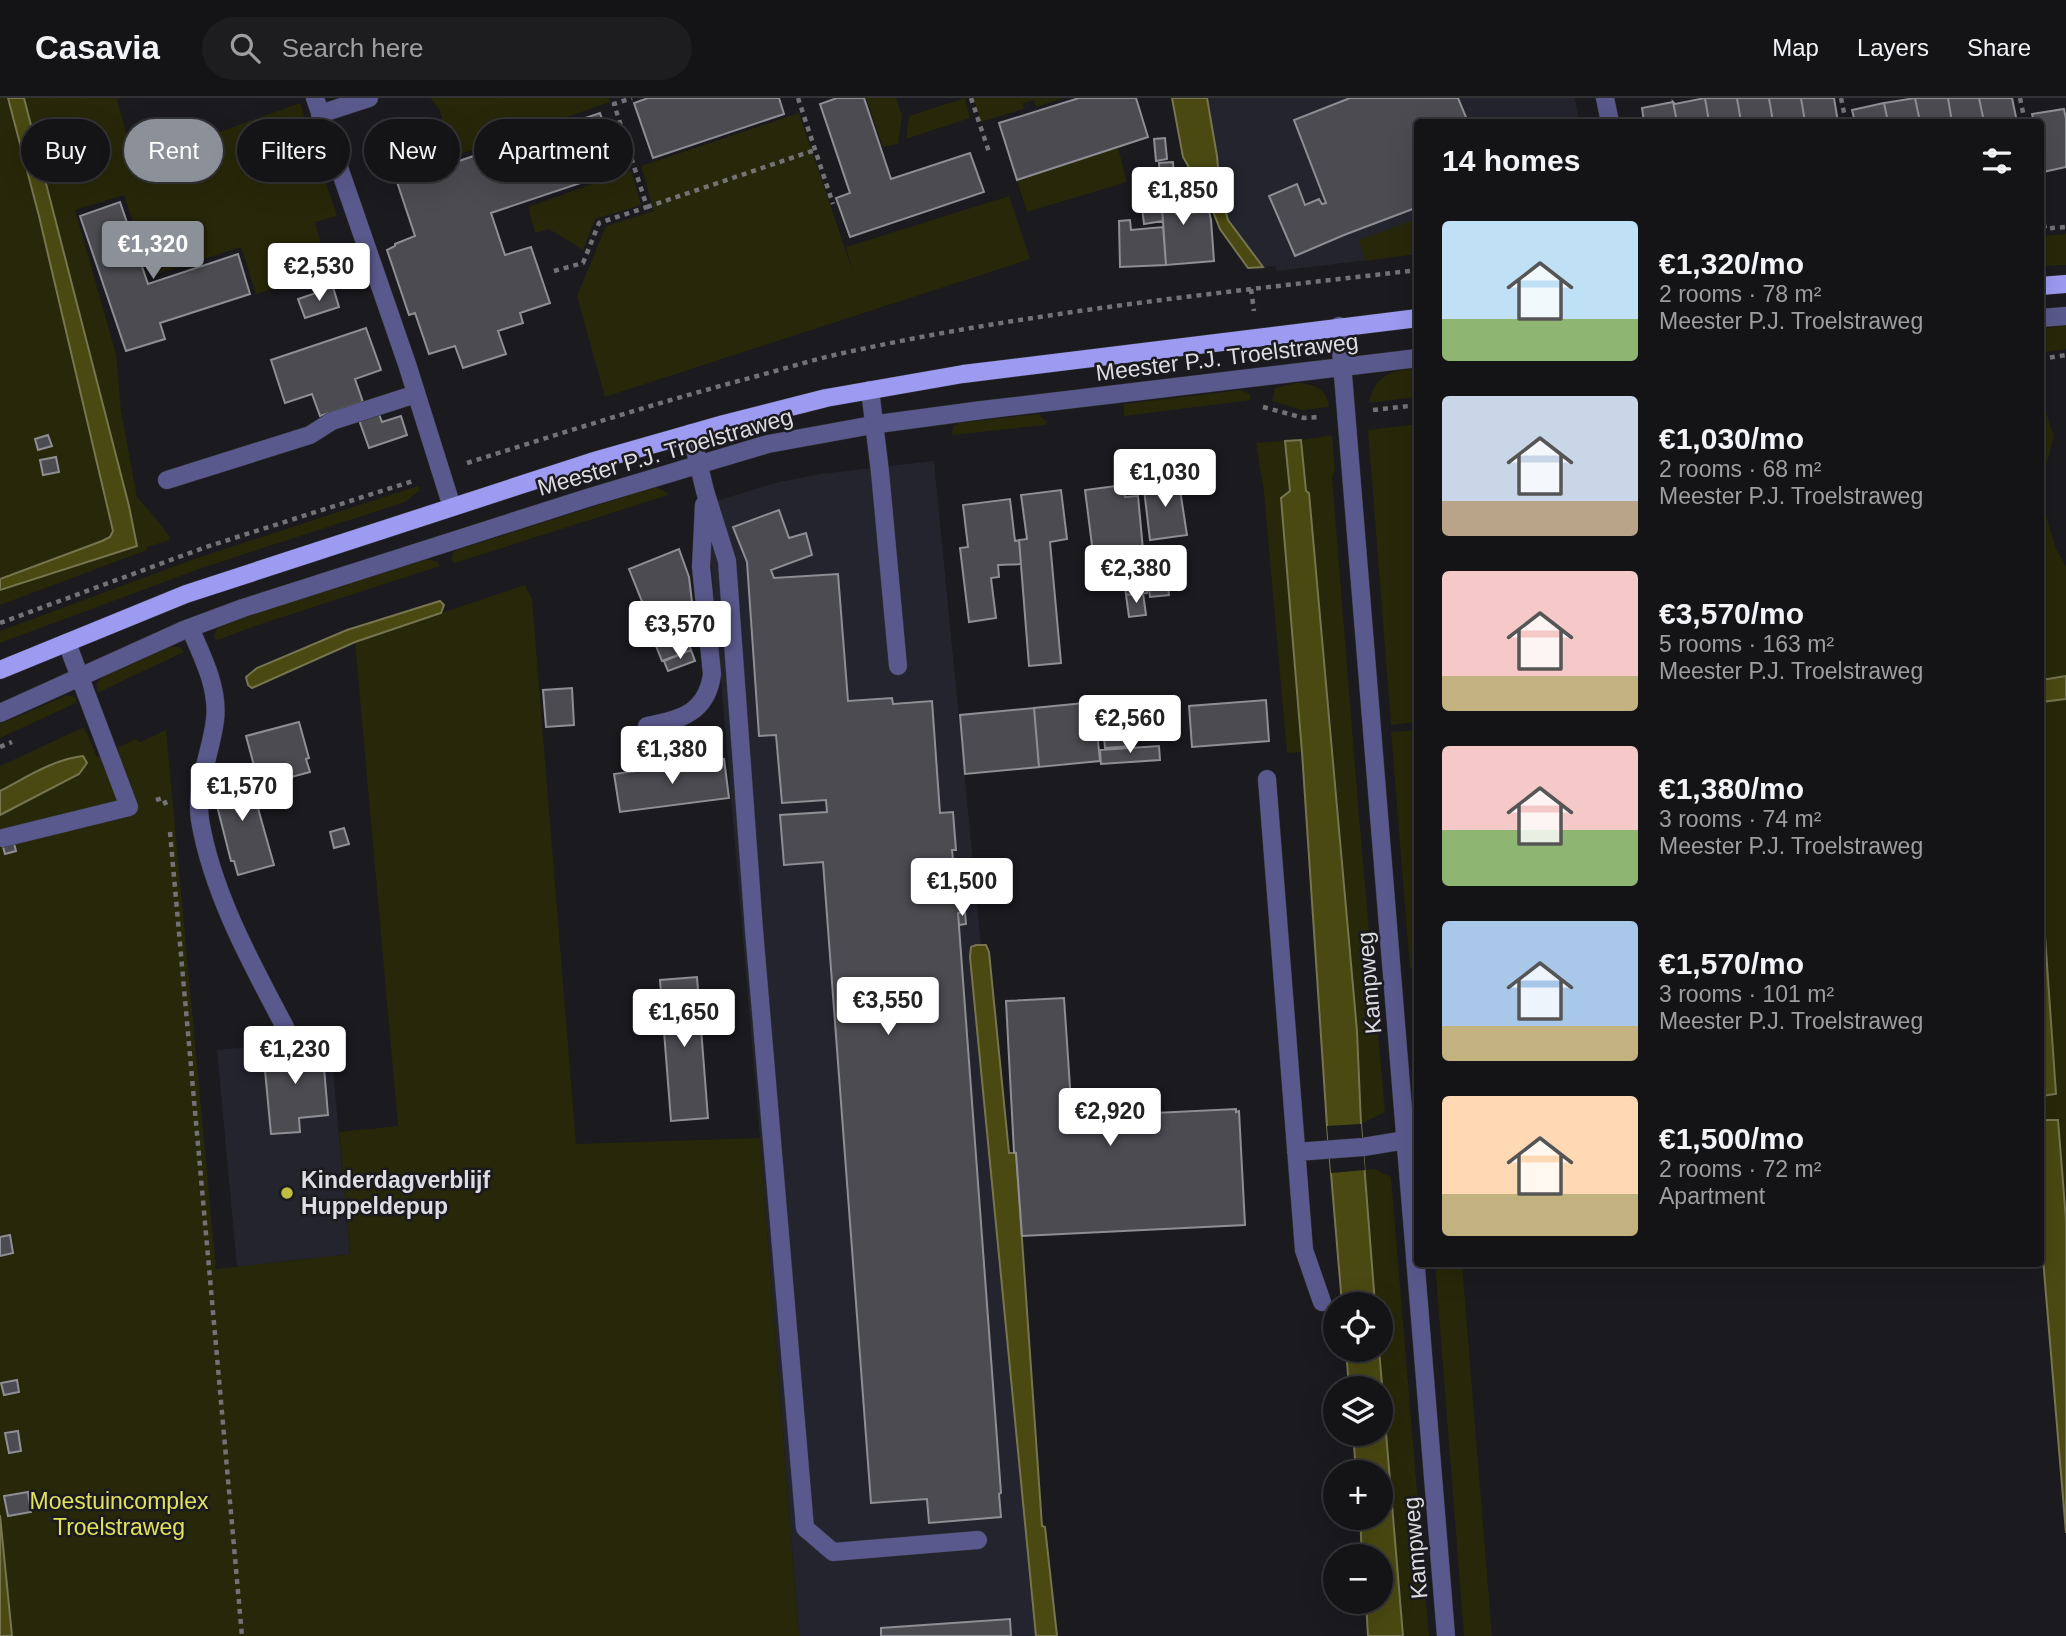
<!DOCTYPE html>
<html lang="en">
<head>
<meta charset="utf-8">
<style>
	:root { --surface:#141417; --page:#1d1d20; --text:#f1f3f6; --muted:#9d9ea1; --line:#333336; --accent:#8c9099 }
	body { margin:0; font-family:Helvetica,sans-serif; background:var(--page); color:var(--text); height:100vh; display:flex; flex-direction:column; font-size:26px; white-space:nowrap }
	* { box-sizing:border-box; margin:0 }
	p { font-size:23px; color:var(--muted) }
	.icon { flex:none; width:38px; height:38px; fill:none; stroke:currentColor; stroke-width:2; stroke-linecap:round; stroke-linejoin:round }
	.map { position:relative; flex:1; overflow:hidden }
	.sheet { position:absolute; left:1414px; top:21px; width:630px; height:1148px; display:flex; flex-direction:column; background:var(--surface); border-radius:7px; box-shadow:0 7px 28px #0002,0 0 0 2px var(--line) }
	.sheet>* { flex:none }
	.hud { position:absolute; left:21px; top:21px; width:665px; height:63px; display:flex; gap:14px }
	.buttons { position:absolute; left:1323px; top:1194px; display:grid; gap:14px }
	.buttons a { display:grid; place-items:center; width:70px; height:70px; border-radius:50%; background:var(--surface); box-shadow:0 7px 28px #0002,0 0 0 2px var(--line); font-size:35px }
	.price { position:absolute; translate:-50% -60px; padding:0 16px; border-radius:7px; background:#fff; color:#222; font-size:23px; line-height:46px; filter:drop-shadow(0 2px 4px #0008) }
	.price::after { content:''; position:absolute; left:50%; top:42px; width:21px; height:16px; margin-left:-10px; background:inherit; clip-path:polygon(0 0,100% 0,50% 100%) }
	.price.active { background:var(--accent); color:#fff }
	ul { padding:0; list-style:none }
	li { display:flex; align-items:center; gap:21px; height:175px; padding:0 28px }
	li span { display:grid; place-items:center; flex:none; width:196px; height:140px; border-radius:7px; color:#555 }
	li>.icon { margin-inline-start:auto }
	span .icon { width:84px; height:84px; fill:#fffc; stroke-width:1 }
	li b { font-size:30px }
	h2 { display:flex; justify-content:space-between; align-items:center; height:84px; padding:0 28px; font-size:30px }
	.tag { padding:0 24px; border-radius:32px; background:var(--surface); box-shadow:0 7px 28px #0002,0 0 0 2px var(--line); font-size:24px; line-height:63px }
	.tag.active { background:var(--accent); color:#fff }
	header { display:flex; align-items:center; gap:42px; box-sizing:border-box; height:98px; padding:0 35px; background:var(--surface); border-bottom:2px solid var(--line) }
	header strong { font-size:33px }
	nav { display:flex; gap:38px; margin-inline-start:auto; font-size:24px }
	.search { width:490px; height:63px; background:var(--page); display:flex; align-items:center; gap:18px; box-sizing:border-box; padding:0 24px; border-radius:38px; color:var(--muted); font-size:26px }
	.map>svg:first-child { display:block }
	.built { fill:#23242e }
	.green { fill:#272709 }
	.water { fill:#4a4912; stroke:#767550; stroke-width:2 }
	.pier { fill:#1a1a1f }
	.building { fill:#4b4b51; stroke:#8e8e95; stroke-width:2 }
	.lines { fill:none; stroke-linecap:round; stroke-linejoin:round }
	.minor-casing { stroke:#35353a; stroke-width:19 }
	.major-casing { stroke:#35353a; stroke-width:19 }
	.path { stroke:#727277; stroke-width:4.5; stroke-dasharray:5 5; stroke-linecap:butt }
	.minor { stroke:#5a598d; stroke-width:18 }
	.major { stroke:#9c9bf1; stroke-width:18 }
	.poi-dot { fill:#bfbe41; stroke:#1a1a1f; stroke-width:2.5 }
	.labels { text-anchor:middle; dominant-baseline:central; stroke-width:5; stroke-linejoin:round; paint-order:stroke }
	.street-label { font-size:23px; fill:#dddde1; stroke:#1a1a1f }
	.poi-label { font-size:23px; font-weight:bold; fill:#dddde1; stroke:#1a1a1f; text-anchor:start }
	.park-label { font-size:23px; fill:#e2e15c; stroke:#1a1a1f }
</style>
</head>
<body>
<header>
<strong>Casavia</strong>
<div class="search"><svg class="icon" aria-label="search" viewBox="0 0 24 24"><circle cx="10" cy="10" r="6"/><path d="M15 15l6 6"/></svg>Search here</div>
<nav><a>Map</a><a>Layers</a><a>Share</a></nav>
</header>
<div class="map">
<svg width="2066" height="1538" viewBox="0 0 2066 1538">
	<rect width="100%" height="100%" fill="#1a1a1f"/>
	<!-- built -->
	<path class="built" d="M1207 0H1575L1579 24H1418L1417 156 1277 173 1275 168 1263 169 1228 122 1220 93 1217 58Z
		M934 363 981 847 971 849 970 859 1036 1538H799L760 1040 706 406 779 384 820 376Z
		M330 941 350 1156 237 1169 217 952Z"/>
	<!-- green -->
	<path class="green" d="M0 0H8L39 118 113 433 110 439 102 443 0 481Z
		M24 0H119L117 2 136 70 148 67 186 46 300 5 337 118 315 124 325 161 349 155 352 166 256 196 241 149 151 178 124 97 75 112 116 256 121 313 137 399 158 423 169 438 170 442 147 449V452L0 507V492L137 448 129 408Z
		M430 0H609L610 4 455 58 439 11Z
		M866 0H896L902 18 898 46 883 49Z
		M965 0 970 20 906 41 909 18Z
		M973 0H1064L1036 9 1034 2 1023 5 1024 11 981 24Z
		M799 15 853 174 846 149 1009 98 1030 161 605 299 577 198 606 128 654 113 641 68Z
		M1117 46 1127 84 1027 114 1016 80Z
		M631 72 641 107 595 121 583 152 549 131 535 135 528 109Z
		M1417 121V156L1365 163 1359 142Z
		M2066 136V167L2041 168V138Z
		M2066 227V251L2041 255V231Z
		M1417 270V299L1369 305C1375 276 1391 273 1417 270Z
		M1296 285C1312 285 1328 291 1329 309L1302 312 1272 303 1275 290Z
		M1241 292 1250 296 1251 302 1124 318V306Z
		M2040 297 2054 338 2044 375 2045 414 2056 451 2066 468V578L2041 582Z
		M1038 316 1047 324 1045 327 952 337 953 329 959 325Z
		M1417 326V339L1415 341 1418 351 1417 627V624L1391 627 1368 332Z
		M1332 337 1335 372 1332 379 1359 718 1385 1014 1361 1026C1350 815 1329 605 1309 395L1306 393 1301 342Z
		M1285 343 1290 393 1281 400 1302 654 1287 655 1264 395 1256 345Z
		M418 388 420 392 405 404 199 471 0 545V533L197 460Z
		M652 390H658L668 395V397L455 465 451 462 453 455 457 452Z
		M427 461 438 464 440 468 261 526 218 542 214 540 215 534 218 530 261 514Z
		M525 487 532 501 576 1046 760 1040 799 1538H12L0 1417V717L79 676 73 659 30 677 0 693V668L84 629 97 659 136 641 140 644 166 632 216 1171 350 1156 339 1034 398 1028 355 544Z
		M170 549H180L184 554 99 594 97 593V585L101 580Z
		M68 597 76 600V605L0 640V626Z
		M2066 601V1122L2058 1022H2040L2041 998 2056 996 2041 780 2040 604Z
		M1417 632 1418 870H1410L1391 634Z
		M1412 892H1417V960Z
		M1375 1071 1391 1079 1429 1538H1403L1379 1251H1381V1206H1375L1365 1072Z
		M1435 1166H1462L1492 1538H1464Z"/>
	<!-- water -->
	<path class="water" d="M8 0H24L129 408 137 448 0 492V481L102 443 110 439 113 433 39 118Z
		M1172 0H1207L1217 58 1220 93 1228 122 1263 169 1248 170 1220 131 1210 106 1183 59Z
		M1301 342 1306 393 1309 395 1357 933 1361 1026 1375 1206H1342L1327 1028 1302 654 1281 400 1290 393 1285 343Z
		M440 503 444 507 441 515 355 544 252 590 248 587 246 579 257 570 347 532Z
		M2066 578V601L2041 604V582Z
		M83 658 87 665 79 676 0 717V693C25 680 54 661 83 658Z
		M2041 780 2056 996 2041 998H2040Z
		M976 847H986L989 854 1009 1055H1016L1042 1428 1045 1429 1057 1538H1036L970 859 971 849Z
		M2041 1022H2058L2066 1122V1435L2041 1137Z
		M1346 1251H1379L1403 1538H1368L1366 1503H1381V1458H1362L1360 1419H1381V1374H1356L1353 1335H1381V1290H1349Z
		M0 1417 12 1538H0Z"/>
	<!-- pier -->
	<path class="pier" d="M1361 1026 1365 1072 1331 1075 1327 1028Z"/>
	<!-- building -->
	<path class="building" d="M648 0H779L784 16 653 60 634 5Z
		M837 0H864L891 81 970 55 984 94 850 139 836 100 850 95 820 6Z
		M1079 0H1136L1148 39 1017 82 999 25Z
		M1350 0H1458L1468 24H1418V109L1344 137 1295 158 1269 98 1297 86 1305 107 1319 101 1322 106 1326 105 1294 22Z
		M1705 0H1737L1741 24H1709Z
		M1705 0 1709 24H1677L1673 4 1675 6Z
		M1737 0H1769L1773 24H1741Z
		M1769 0H1801L1805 24H1773Z
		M1801 0H1834L1838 24H1805Z
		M1915 0H1948L1952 24H1920Z
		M1915 0 1920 24H1888L1884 5Z
		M1948 0H1979L1984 24H1952Z
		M1979 0H2012L2017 24H1984Z
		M1673 4 1677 24H1644L1642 10Z
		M1884 5 1888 24H1855L1852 12Z
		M2064 11 2066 21V69L2043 74 2040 59V24H2034L2032 16Z
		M600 15 619 72 491 115 505 157 531 149 550 205 520 215 523 225 498 233 506 256 463 270 455 248 429 256 415 215 409 217 387 152 395 148V146L415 138 397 84Z
		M288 20 292 35 271 41 266 26Z
		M1165 40 1167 61 1156 63 1154 41Z
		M1173 64 1176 116 1209 113 1211 122 1214 163 1166 167 1159 65Z
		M1161 98 1163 123 1144 126 1141 101Z
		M120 104 148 186 238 156 250 196 160 225 165 241 126 253 80 118Z
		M1130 122 1131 132 1163 129 1166 167 1120 169 1119 123Z
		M333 189 339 209 305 220 298 201Z
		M366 230 381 272 355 281 363 304 320 318 312 296 285 305 271 262Z
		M379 316 382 324 401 318 407 337 369 350 359 322Z
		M48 337 52 348 38 352 35 341Z
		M56 359 59 374 43 377 40 362Z
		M1178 379 1187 437 1150 442 1143 383Z
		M1123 387 1125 399 1138 398 1147 495 1126 497 1123 467 1095 471 1085 392Z
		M1061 392 1067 441 1050 444 1061 565 1029 568 1019 442 1027 441 1021 397Z
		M1010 401 1015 443 1019 442 1021 466 998 467 999 479 991 480 996 520 969 524 960 450 968 449 963 407Z
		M779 412 789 440 806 435 812 457 771 472 774 480 838 476 848 603 892 600 893 606 932 603 940 715 953 714 956 752H952L955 783 962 782 965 814 958 815 1001 1395 999 1396 1001 1419 929 1425 927 1401 871 1405 823 764 784 767 780 717 827 714 826 702 782 705 776 637 759 638 747 464 733 429Z
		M679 451 689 479 695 529 684 535 691 552 662 563 648 528 651 526 629 471Z
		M1164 454 1169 497 1150 499 1145 457Z
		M1143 495 1146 517 1129 519 1126 497Z
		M691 552 695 563 668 573 664 563Z
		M572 590 574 627 546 629 543 592Z
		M1266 602 1269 643 1192 649 1189 608Z
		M1094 604 1100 663 1039 669 1034 610Z
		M1034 610 1039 669 965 676 960 617Z
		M299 624 309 660 306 661 310 674 261 687 258 674 256 675 246 638Z
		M1128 625 1131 648 1105 650 1103 628Z
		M1159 648 1160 662 1101 666 1100 652Z
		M724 661 729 700 620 714 614 676Z
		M240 674 242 676 248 675 274 767 238 777 234 763H231L211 684 218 683 217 680Z
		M344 730 349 746 334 750 330 734Z
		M12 738 16 753 5 756 1 741Z
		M965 814 966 826 959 827 958 815Z
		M697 879 708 1020 671 1023 660 882Z
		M1064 900 1072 1019 1236 1011V1014L1239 1013 1245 1127 1022 1138 1016 1055 1014 1054 1006 903Z
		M322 945 328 1017 299 1020 300 1034 271 1036 263 951Z
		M10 1137 13 1155 0 1158V1139Z
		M17 1282 19 1294 4 1297 1 1285Z
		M18 1333 21 1353 9 1355 5 1335Z
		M28 1394 31 1414 8 1418 4 1398Z
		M1010 1521 1011 1538H881V1530Z"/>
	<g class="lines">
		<defs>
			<path id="minor" d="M315 0 407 266 452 409
				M1605 0 1610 24
				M320 16 369 0
				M2040 220 2066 218
				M1339 228 1446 1538
				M870 292 880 374 898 568
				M691 335 705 393 727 463 754 832 805 1430 833 1454 978 1442
				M167 382 310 337 332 323 416 296
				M190 530C202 558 219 590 215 622 211 656 195 686 200 722 212 794 251 865 285 929
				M0 615 184 532 243 510 587 400 768 346 878 326 982 312 1418 260
				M647 628C680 622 707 615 712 576L701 469 704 407
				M1267 681 1304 1152 1322 1204
				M3 740 129 709 67 545
				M1296 1054 1363 1049 1418 1040"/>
			<path id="major" d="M2040 188 2066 186
				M0 572 186 496 591 364 724 326 826 300 963 276 1418 220"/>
		</defs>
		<!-- minor casing -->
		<use href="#minor" class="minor-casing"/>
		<!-- major casing -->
		<use href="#major" class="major-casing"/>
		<!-- path -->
		<path class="path" d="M798 0 833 106
			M971 0 989 54
			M1841 0 1846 24
			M2020 0 2025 24
			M2040 106 2045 131
			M647 109 815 52
			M2040 131 2066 129
			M554 173 583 165 599 125 647 109 614 6 632 0
			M1251 191 1254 213
			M2040 261 2066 257
			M1263 309 1304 320 1319 319
			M1373 312 1418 307
			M467 365C565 334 662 303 761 277 790 269 819 260 848 254 1034 213 1228 194 1418 172
			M0 525 206 449 416 382
			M0 649 12 644
			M156 702 163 700 168 711
			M170 734 242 1538"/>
		<!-- minor -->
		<use href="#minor" class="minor"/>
		<!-- major -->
		<use href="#major" class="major"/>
	</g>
	<!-- markers -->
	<circle class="poi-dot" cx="287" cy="1095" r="7"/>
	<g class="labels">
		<!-- street labels -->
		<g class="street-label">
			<text transform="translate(1227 259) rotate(-7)">Meester P.J. Troelstraweg</text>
			<text transform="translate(665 354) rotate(-16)">Meester P.J. Troelstraweg</text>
			<text transform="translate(1369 885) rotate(-95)">Kampweg</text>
			<text transform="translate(1415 1450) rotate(-95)">Kampweg</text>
		</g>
		<!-- poi labels -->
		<g class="poi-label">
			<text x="301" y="1082">Kinderdagverblijf<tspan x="301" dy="26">Huppeldepup</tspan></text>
		</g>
		<!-- park labels -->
		<g class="park-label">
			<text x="119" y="1403">Moestuincomplex<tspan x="119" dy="26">Troelstraweg</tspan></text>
		</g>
	</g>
</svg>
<div class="buttons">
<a><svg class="icon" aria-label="locate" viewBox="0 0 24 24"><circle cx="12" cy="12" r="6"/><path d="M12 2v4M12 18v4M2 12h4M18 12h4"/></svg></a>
<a><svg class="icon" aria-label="layers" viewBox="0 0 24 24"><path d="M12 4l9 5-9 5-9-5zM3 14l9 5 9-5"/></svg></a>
<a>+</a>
<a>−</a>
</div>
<b class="price" style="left:1183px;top:129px">€1,850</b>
<b class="price active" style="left:153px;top:183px">€1,320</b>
<b class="price" style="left:319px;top:205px">€2,530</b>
<b class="price" style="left:1165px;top:411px">€1,030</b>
<b class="price" style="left:1136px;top:507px">€2,380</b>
<b class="price" style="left:680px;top:563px">€3,570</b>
<b class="price" style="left:1130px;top:657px">€2,560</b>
<b class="price" style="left:672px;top:688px">€1,380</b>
<b class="price" style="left:242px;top:725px">€1,570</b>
<b class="price" style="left:962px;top:820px">€1,500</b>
<b class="price" style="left:888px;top:939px">€3,550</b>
<b class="price" style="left:684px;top:951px">€1,650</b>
<b class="price" style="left:295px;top:988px">€1,230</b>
<b class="price" style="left:1110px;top:1050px">€2,920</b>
<div class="hud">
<a class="tag">Buy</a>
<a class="tag active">Rent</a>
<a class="tag">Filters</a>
<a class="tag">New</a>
<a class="tag">Apartment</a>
</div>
<section class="sheet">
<h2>14 homes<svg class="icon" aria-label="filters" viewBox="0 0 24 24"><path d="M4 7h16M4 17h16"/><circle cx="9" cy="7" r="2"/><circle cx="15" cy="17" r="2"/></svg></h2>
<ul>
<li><span style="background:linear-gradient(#bfe0f5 70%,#8fb573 0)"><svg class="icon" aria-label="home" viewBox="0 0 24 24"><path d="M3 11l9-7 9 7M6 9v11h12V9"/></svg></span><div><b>€1,320/mo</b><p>2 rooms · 78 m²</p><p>Meester P.J. Troelstraweg</p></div></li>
<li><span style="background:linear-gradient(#c9d6e8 75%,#b9a48a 0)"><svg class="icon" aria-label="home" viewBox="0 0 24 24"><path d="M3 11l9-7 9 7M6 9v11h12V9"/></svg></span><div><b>€1,030/mo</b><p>2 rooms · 68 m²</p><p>Meester P.J. Troelstraweg</p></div></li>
<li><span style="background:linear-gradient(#f6c9c9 75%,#c2b280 0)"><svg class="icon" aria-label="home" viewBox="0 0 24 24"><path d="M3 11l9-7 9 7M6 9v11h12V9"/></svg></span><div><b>€3,570/mo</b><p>5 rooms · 163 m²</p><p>Meester P.J. Troelstraweg</p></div></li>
<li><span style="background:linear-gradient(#f6c9c9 60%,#8fb573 0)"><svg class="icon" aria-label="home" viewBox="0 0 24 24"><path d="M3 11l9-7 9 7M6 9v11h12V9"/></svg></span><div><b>€1,380/mo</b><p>3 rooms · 74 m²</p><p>Meester P.J. Troelstraweg</p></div></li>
<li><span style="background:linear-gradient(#a9c7e8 75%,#c2b280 0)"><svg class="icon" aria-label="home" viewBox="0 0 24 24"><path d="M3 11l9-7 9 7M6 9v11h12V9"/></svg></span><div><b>€1,570/mo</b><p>3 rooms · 101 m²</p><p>Meester P.J. Troelstraweg</p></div></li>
<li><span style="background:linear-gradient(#ffd9b3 70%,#c2b280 0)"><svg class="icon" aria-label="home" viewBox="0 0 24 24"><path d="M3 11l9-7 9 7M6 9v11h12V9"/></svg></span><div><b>€1,500/mo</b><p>2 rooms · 72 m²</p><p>Apartment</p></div></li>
</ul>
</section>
</div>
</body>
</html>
